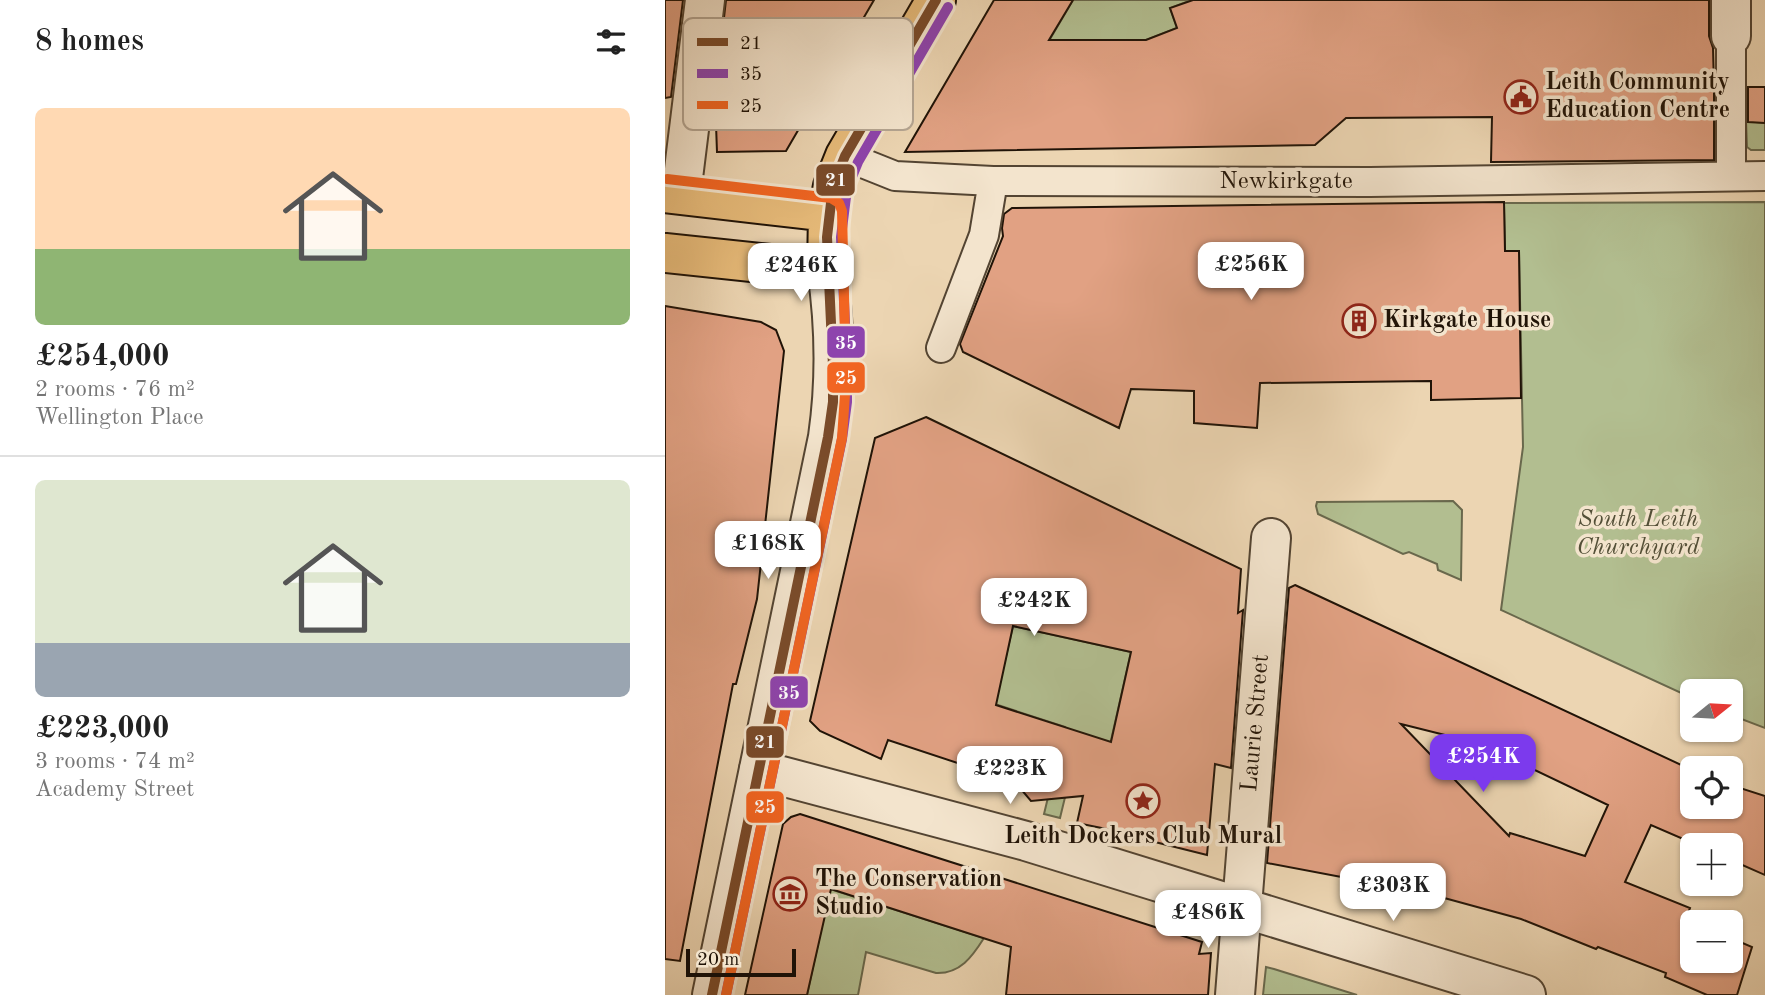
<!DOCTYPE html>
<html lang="en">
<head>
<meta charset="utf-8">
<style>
	:root { --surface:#fff; --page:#f2f2f2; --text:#222; --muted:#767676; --line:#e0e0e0; --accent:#7c3aed }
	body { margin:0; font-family:"Old Standard TT",serif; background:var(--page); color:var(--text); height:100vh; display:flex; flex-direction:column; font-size:26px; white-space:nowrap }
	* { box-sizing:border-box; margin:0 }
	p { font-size:23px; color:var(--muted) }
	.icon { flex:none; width:38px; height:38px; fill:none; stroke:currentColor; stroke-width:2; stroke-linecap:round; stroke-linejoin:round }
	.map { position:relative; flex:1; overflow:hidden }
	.side { display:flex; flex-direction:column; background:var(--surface); width:665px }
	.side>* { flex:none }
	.needle { width:46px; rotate:72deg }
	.controls { position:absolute; left:1015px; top:679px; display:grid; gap:14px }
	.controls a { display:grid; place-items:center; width:63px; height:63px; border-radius:10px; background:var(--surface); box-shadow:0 2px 5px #0004; font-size:35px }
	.scale { position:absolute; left:21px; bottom:18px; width:110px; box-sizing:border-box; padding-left:7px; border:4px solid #201307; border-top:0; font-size:19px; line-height:24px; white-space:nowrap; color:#201307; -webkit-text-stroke:5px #f3e4cd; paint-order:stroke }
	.price { position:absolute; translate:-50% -60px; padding:0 16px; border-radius:14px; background:#fff; color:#222; font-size:23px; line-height:46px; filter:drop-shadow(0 2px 4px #0008) }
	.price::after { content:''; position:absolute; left:50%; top:42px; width:21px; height:16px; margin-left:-10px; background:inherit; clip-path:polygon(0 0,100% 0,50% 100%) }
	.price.current { background:var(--accent); color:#fff }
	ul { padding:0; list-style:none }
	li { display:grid; align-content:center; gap:14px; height:371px; padding:0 35px }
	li+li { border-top:2px solid var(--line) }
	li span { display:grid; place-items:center; height:217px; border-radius:10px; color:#555 }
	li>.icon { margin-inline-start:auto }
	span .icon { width:126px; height:126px; fill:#fffc; stroke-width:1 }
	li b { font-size:30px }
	h2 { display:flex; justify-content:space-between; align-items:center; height:84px; padding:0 35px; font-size:30px }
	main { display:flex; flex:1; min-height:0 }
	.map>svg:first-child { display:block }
	.green { fill:#b2be90; stroke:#69684c; stroke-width:2 }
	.building { fill:#e1a183; stroke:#201307; stroke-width:2; fill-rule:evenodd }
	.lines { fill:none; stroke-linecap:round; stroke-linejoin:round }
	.pedestrian-casing { stroke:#534432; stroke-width:32 }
	.minor-casing { stroke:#534432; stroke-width:42 }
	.tertiary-casing { stroke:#534432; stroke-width:42 }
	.primary-casing { stroke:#201307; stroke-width:42 }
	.pedestrian { stroke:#f3e4cd; stroke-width:28 }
	.minor { stroke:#f3e4cd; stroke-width:38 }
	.tertiary { stroke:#f3e4cd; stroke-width:38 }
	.primary { stroke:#e6ba79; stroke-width:38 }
	.bus-1-casing { stroke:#f3e4cd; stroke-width:16 }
	.bus-2-casing { stroke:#f3e4cd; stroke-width:16 }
	.bus-3-casing { stroke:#f3e4cd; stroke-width:16 }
	.bus-1 { stroke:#7a4b2a; stroke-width:10 }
	.bus-2 { stroke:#8e44ad; stroke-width:10 }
	.bus-3 { stroke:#f26522; stroke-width:10 }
	.labels { text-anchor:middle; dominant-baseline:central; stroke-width:7; stroke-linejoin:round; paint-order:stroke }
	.poi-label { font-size:24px; font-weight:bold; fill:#201307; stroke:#f3e4cd; text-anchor:start }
	.street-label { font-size:24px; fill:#201307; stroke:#f3e4cd }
	.park-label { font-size:24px; font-style:italic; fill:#534f37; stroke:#f3e4cd }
	.key { fill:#f3e4cd; stroke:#b4a592; stroke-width:2 }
	.key-label { font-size:19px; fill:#201307 }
	.line-badge { stroke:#f3e4cd; stroke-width:2.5 }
	.badge-label { font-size:19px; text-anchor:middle; font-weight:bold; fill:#fff }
</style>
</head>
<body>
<main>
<section class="side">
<h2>8 homes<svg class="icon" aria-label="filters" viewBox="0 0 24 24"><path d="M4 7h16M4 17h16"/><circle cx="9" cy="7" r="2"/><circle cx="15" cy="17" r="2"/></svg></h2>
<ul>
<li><span style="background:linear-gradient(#ffd9b3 65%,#8fb573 0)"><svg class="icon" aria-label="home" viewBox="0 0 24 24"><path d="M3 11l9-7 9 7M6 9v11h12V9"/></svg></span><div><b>£254,000</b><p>2 rooms · 76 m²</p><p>Wellington Place</p></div></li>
<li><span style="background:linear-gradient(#dfe7d0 75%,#9aa5b1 0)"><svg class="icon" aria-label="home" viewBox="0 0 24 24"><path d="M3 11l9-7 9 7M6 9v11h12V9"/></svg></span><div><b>£223,000</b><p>3 rooms · 74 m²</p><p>Academy Street</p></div></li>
</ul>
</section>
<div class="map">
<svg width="1100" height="995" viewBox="0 0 1100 995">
	<rect width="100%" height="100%" fill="#ecd5b2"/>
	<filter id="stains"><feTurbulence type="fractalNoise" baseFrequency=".00286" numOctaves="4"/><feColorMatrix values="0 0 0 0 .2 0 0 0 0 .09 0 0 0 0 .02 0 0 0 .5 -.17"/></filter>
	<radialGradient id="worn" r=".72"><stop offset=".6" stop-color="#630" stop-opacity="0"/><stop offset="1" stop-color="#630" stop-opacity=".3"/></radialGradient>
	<!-- green -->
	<path class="green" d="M408 0H533L530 21 524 1 505 8 512 28 481 40H394L392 90 378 51Z
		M1081 121 1100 123V150H1086L1082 147Z
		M1100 202V728L1066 715V691H1027V698L836 610 858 447 854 251H840L839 203Z
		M788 501 797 510 796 580 773 570 772 564 744 552 738 554 653 514 651 506 652 502Z
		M348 626 466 652 440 767 409 760 395 818 379 814 400 727 162 649 340 661Z
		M165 889 319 938C307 957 295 974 271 973L201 952 193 995H142Z
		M601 967 609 969 692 995H598Z"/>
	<!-- building -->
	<path class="building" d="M0 0H18L6 97 0 98Z
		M61 0H209L121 151 52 152 50 97Z
		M329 0H408L384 40H481L512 28 505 8 528 0H1044V36L1048 48 1049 87V160L826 162 827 117 681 118 650 145 240 152Z
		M1083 87H1100V123L1083 122Z
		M839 202 840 251H854L856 398 766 400V381L595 383 592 428 529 423V391L466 389 454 428 298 352 295 344 338 236 337 228 339 214 347 208Z
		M0 306 96 322 111 330 119 351 92 599 71 684H68L15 961 0 959Z
		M261 417 576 569 573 613 578 610 566 768 550 764 542 855 470 837 471 835 412 823 418 796 366 801 350 782 223 740 216 759 155 731 145 721 210 438ZM348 626 466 652 446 742 331 705Z
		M630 585 1027 770V807H1066V785L1100 796V875L1066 860V845H1032L986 825 960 882 1025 908 1021 918 1032 922H1027V961H1066V938L1087 947 1072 995H1042L1000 977 1001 973 933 947 931 949 856 919 761 893 602 863 624 588ZM736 724 856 754 855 763 943 805 920 856 845 833 844 836Z
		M135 814 537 942 534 954 546 953 543 995H341L346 947 166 889 142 995H80L118 824 126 817Z"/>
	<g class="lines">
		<defs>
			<path id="pedestrian" d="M180 156 230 176 328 181 705 182 1100 176
				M1066 176V36
				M276 348 319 235 328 181"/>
			<path id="minor" d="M1066 0V36
				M16 194 40 0
				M94 770 361 841 861 995
				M570 995 606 538"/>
			<path id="tertiary" d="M47 995 163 437C171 381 170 325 162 270"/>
			<path id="primary" d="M0 193 163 212
				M0 253 162 270 163 212 168 186 180 156 271 0"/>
		</defs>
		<!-- pedestrian casing -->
		<use href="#pedestrian" class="pedestrian-casing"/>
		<!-- minor casing -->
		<use href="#minor" class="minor-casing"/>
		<!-- tertiary casing -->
		<use href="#tertiary" class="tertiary-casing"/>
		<!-- primary casing -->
		<use href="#primary" class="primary-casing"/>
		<!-- pedestrian -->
		<use href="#pedestrian" class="pedestrian"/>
		<!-- minor -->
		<use href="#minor" class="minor"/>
		<!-- tertiary -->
		<use href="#tertiary" class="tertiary"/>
		<!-- primary -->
		<use href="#primary" class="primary"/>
		<defs>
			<path id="bus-1" d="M47 995 163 437 168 402V366L162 237 168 186 180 156 271 0"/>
			<path id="bus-2" d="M61 995 177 439 182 402V366L176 237 182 189 193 162 283 7"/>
			<path id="bus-3" d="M2 179 166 198 174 203 177 211 181 380 177 438 61 995"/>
		</defs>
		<!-- bus-1 casing -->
		<use href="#bus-1" class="bus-1-casing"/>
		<!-- bus-2 casing -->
		<use href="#bus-2" class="bus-2-casing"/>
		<!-- bus-3 casing -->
		<use href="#bus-3" class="bus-3-casing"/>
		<!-- bus-1 -->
		<use href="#bus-1" class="bus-1"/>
		<!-- bus-2 -->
		<use href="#bus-2" class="bus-2"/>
		<!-- bus-3 -->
		<use href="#bus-3" class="bus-3"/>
	</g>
	<!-- icons -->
	<defs>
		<symbol id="civic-ring" viewBox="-11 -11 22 22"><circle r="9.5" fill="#f3e4cd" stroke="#8f2418" stroke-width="1.5"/><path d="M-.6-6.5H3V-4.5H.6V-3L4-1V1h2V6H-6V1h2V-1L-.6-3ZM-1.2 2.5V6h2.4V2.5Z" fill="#8f2418"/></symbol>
		<symbol id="building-ring" viewBox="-11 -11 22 22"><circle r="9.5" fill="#f3e4cd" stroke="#8f2418" stroke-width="1.5"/><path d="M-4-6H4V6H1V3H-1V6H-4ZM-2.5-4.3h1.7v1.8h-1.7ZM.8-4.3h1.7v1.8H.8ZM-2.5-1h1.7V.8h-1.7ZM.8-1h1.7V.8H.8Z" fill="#8f2418"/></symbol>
		<symbol id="sight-ring" viewBox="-11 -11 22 22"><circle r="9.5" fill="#f3e4cd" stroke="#8f2418" stroke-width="1.5"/><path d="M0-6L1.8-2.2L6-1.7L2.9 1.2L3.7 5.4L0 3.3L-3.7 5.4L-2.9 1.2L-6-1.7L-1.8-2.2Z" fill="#8f2418"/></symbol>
		<symbol id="museum-ring" viewBox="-11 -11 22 22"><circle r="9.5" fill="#f3e4cd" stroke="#8f2418" stroke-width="1.5"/><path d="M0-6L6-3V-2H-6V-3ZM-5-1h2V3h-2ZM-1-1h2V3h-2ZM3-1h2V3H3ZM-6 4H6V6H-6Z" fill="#8f2418"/></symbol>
	</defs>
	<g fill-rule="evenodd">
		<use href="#civic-ring" x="837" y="78" width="38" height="38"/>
		<use href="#building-ring" x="675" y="302" width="38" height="38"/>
		<use href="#sight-ring" x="459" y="782" width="38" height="38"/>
		<use href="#museum-ring" x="106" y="875" width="38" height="38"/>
	</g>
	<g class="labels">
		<!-- poi labels -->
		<g class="poi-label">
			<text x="880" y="83">Leith Community<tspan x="880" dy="28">Education Centre</tspan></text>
			<text x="718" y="321">Kirkgate House</text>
			<text x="478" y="837" text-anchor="middle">Leith Dockers Club Mural</text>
			<text x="150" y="880">The Conservation<tspan x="150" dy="28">Studio</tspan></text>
		</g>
		<!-- street labels -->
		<g class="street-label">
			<text x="621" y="182">Newkirkgate</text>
			<text transform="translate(591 723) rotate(-85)">Laurie Street</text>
		</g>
		<!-- park labels -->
		<g class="park-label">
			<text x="973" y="520">South Leith<tspan x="973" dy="28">Churchyard</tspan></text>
		</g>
	</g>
	<!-- legend -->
	<rect x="18" y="18" width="230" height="112" rx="10" class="key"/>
	<rect x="32" y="38" width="31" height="8" fill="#7a4b2a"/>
	<rect x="32" y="69" width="31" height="9" fill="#8e44ad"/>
	<rect x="32" y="101" width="31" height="8" fill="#f26522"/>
	<g class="key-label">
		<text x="75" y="49">21</text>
		<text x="75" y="80">35</text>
		<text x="75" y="112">25</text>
	</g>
	<g class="line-badge">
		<rect x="150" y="163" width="41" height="34" rx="7" fill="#7a4b2a"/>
		<rect x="161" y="325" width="40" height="34" rx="7" fill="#8e44ad"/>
		<rect x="161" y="361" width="40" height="33" rx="7" fill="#f26522"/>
		<rect x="104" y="675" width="40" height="34" rx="7" fill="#8e44ad"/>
		<rect x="80" y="725" width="40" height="34" rx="7" fill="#7a4b2a"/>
		<rect x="80" y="790" width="40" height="34" rx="7" fill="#f26522"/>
	</g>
	<g class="badge-label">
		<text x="171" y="186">21</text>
		<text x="181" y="349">35</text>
		<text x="181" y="384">25</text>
		<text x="124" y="699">35</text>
		<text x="100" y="748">21</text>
		<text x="100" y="813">25</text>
	</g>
	<rect width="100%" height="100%" filter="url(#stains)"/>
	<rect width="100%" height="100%" fill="url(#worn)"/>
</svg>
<div class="controls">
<a><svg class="needle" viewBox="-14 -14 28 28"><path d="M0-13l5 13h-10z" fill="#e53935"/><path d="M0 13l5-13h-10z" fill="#767676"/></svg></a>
<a><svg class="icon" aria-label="locate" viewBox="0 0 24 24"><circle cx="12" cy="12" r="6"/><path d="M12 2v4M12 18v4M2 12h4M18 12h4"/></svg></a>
<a>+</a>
<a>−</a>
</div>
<div class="scale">20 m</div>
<b class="price" style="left:586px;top:302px">£256K</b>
<b class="price" style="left:136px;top:303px">£246K</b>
<b class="price" style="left:103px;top:581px">£168K</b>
<b class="price" style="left:369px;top:638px">£242K</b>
<b class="price current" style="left:818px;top:794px">£254K</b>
<b class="price" style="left:345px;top:806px">£223K</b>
<b class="price" style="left:728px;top:923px">£303K</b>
<b class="price" style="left:543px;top:950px">£486K</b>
</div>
</main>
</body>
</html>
